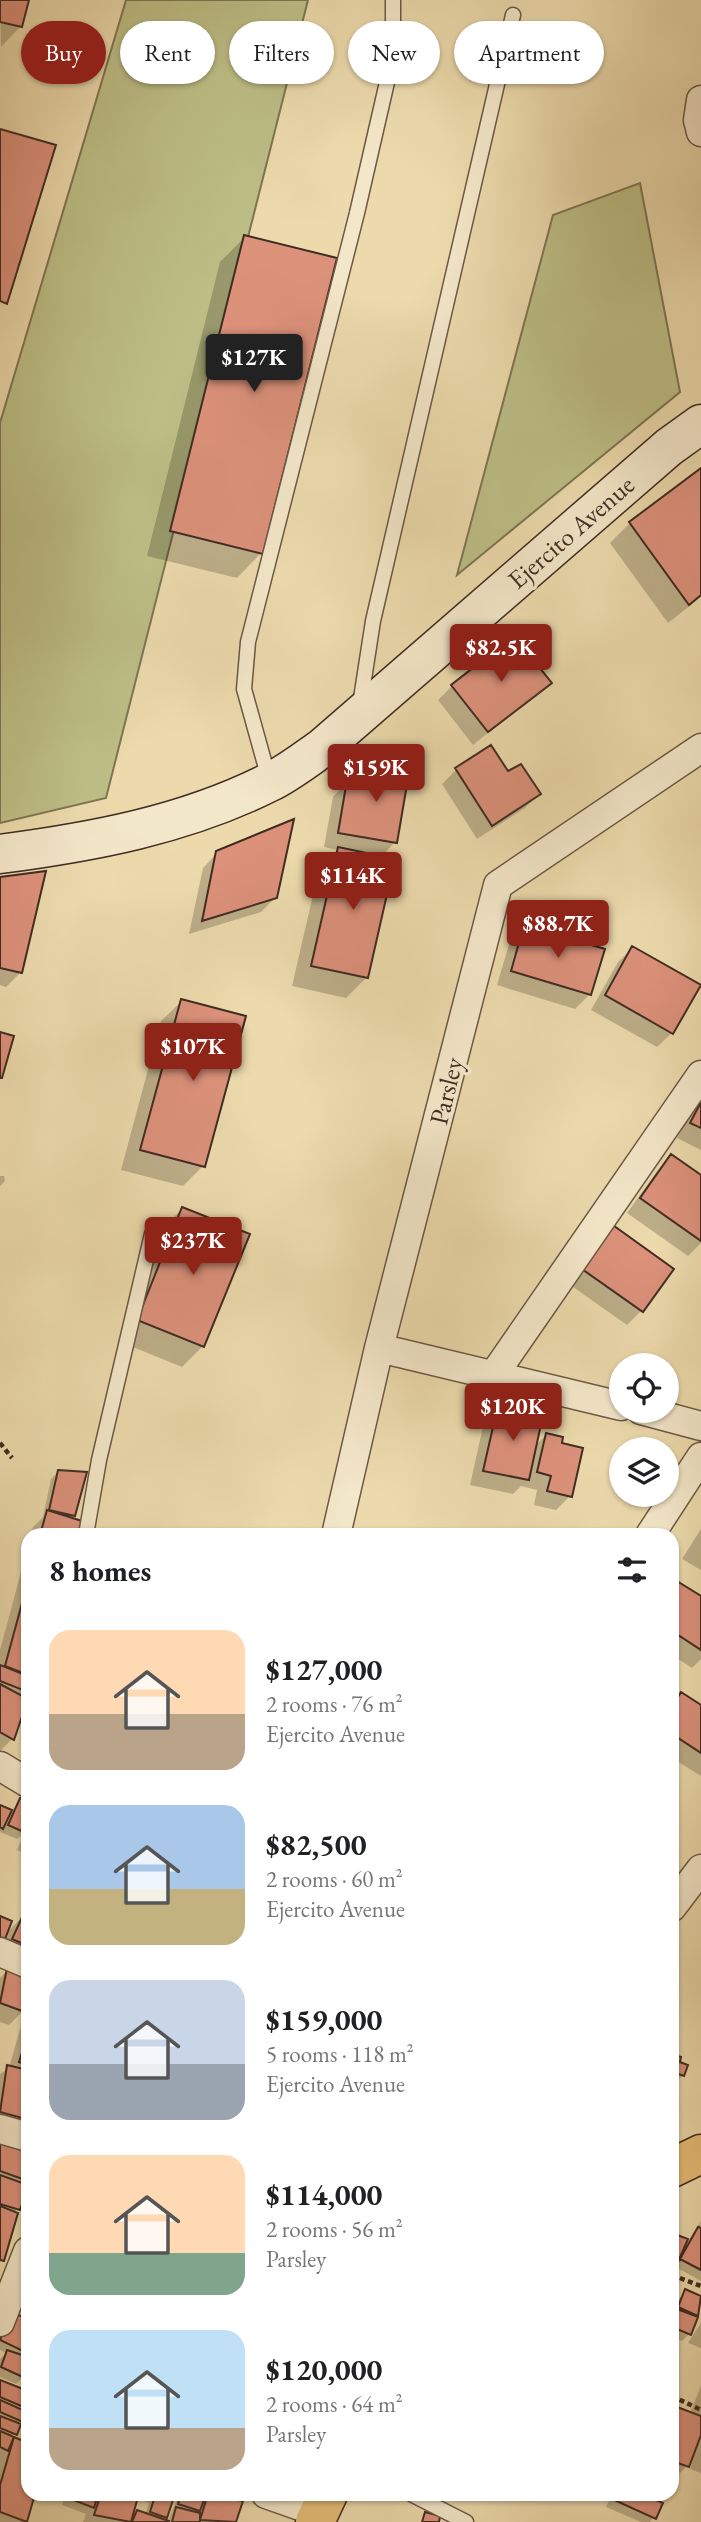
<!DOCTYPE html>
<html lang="en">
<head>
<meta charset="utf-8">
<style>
	:root { --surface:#fff; --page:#f6f6f6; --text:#202124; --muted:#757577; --accent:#8f2418 }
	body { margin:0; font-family:"EB Garamond",serif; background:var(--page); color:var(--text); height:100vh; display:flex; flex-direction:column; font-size:26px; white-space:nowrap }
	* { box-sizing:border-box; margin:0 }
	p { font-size:23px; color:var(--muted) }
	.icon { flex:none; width:38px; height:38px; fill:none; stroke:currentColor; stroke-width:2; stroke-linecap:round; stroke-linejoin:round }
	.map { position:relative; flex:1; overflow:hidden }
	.side { position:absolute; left:21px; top:1528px; width:658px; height:973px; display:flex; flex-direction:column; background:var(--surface); border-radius:21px; box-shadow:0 2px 5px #0004 }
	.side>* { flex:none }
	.banner { position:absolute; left:21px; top:21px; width:660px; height:63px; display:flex; gap:14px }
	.buttons { position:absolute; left:609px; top:1353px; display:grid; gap:14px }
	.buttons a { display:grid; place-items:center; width:70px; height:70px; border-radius:50%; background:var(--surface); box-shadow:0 2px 5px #0004; font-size:35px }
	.price { position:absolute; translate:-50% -60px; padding:0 16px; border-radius:7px; background:var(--accent); color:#fff; font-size:23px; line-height:46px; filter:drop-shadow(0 2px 4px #0008) }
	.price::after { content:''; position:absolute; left:50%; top:42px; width:21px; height:16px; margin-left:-10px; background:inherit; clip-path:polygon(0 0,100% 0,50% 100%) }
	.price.current { background:#222; color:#fff }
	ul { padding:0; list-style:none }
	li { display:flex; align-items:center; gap:21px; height:175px; padding:0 28px }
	li span { display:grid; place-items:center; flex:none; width:196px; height:140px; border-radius:21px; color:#555 }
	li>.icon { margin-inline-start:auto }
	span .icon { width:84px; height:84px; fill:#fffc; stroke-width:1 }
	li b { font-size:30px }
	h2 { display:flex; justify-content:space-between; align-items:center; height:84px; padding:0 28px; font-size:30px }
	.tag { padding:0 24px; border-radius:32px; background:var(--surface); box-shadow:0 2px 5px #0004; font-size:24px; line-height:63px }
	.tag.current { background:var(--accent); color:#fff }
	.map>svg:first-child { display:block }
	.green { fill:#bdbe86; stroke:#7f7554; stroke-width:2 }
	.shadow { fill:#0003; fill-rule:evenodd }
	.building { fill:#dc917b; stroke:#412c23; stroke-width:2 }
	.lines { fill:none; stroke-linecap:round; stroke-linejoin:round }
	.service-casing { stroke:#6c5845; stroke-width:17 }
	.minor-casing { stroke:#6c5845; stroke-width:31 }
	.secondary-casing { stroke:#412c23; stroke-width:41 }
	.primary-casing { stroke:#412c23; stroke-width:41 }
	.path { stroke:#412c23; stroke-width:4.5; stroke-dasharray:5 3.5; stroke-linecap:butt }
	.service { stroke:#f3e7c9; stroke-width:14 }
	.minor { stroke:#f3e7c9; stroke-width:28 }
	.secondary { stroke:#f3e7c9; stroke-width:38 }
	.primary { stroke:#e6bd76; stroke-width:38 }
	.labels { text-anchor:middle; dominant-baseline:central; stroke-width:7; stroke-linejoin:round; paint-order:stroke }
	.street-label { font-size:26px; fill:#412c23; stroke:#f3e7c9 }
</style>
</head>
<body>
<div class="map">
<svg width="701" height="2522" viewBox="0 0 701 2522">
	<rect width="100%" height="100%" fill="#ecdaac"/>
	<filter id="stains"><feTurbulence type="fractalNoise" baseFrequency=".00286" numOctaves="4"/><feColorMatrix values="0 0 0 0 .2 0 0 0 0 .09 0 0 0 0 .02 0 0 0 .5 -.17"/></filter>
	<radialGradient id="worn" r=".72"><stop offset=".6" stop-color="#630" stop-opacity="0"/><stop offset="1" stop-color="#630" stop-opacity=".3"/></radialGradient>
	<!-- green -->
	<path class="green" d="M126 0H308L106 798 0 823V423Z
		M640 183 680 392 457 575 553 215Z"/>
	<!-- shadow -->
	<path class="shadow" d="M0 0H28L21 26 1 47Z
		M245 237 261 553 237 578 147 556 220 262Z
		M701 471V597L668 623 610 543 630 523Z
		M549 683 473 745 438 700 452 686Z
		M377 762 395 842 380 858 366 978 346 998 292 986 319 869 338 850 324 847 333 797 347 782 359 784Z
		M456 770 508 774 539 793 525 808 477 839 442 784Z
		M217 853 276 897 261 912 189 934 203 868Z
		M0 879 21 972 6 987 0 985Z
		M525 927 590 994 575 1009 497 985 510 941Z
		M632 948 672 1033 657 1047 591 1010 618 962Z
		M182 1001 203 1166 183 1186 121 1170 161 1021Z
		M701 1094V1150L677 1138Z
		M672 1156 701 1177V1243L688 1256 627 1213 657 1171Z
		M0 1176H4L5 1181 0 1186Z
		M182 1209 203 1346 182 1367 118 1341 162 1229Z
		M611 1226 641 1311 627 1325 566 1282Z
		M498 1407 534 1447 546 1435 570 1496 556 1510 534 1505 537 1490 521 1486 513 1494 470 1485 484 1422Z
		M58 1472 74 1516 70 1519 76 1535H31L33 1527 43 1517 51 1479Z
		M701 1529V1570L682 1559Z
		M28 1546V1694L23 1698 28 1702 12 1739 0 1751V1650Z
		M672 1580 701 1599V1659L692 1668 672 1655Z
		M682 1694 701 1707V1776L672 1758V1704Z
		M20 1800 28 1804V1854L17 1850 25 1832 17 1839 0 1832V1807L11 1812Z
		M28 1900V1966L0 1952 8 1935 0 1942V1918L5 1935 20 1919Z
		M8 1970 28 1976 27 2007 9 2025 0 2022V1978Z
		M28 2022V2136L19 2134 22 2121 10 2133 0 2130V2074L9 2068 20 2029Z
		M672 2056 683 2075 676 2082 672 2081Z
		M0 2143 28 2152V2180L24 2185 0 2262Z
		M701 2221V2281L674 2266 672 2270V2234L688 2241Z
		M686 2291 701 2298V2304L689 2334 682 2341 672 2337V2315L679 2299Z
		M12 2315 28 2320V2346L21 2357 28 2359V2363L23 2377 16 2384 0 2377V2359L6 2353 0 2350V2333Z
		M701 2323V2348L688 2343Z
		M0 2382 28 2393 21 2421 12 2438 28 2445V2494H33L25 2522H0Z
		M701 2386V2430L697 2439 701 2436V2473L690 2469 693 2460 680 2473 672 2470V2407L690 2413Z
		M65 2494H127L134 2498 136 2494H173L162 2520 166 2522H83L86 2514 62 2505ZM136 2498 149 2503 145 2515 137 2512 130 2519Z
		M179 2494H214L241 2502 234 2522H168Z
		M612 2494H637L660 2504 650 2522H641L606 2507Z"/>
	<!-- building -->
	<path class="building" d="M0 0H29L22 27 0 22Z
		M0 129 56 145 7 304 0 301Z
		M244 235 337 258 263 554 170 531Z
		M701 468V595L689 605 629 522Z
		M514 636 552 683 488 732 451 685Z
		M491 745 508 771 521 764 541 794 492 826 455 768Z
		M376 761 410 767 397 843 338 833 347 780 367 784Z
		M376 761 410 767 397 843 338 833 347 780 367 784Z
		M376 761 410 767 397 843 338 833 347 780 367 784Z
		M294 819 277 898 202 921 216 851Z
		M338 847 395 859 368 978 311 966Z
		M46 871 22 973 0 968V877Z
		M524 925 605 949 591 995 511 971Z
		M632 946 701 985 673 1034 605 995Z
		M181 999 246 1016 205 1167 140 1150Z
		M0 1032 14 1036 2 1078H0Z
		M701 1102V1128L690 1123Z
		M671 1154 701 1175V1241L640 1198Z
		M182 1207 250 1234 204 1347 137 1320Z
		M610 1223 674 1269 643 1312 579 1267Z
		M498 1405 543 1415 529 1480 483 1471Z
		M546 1433 563 1437 562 1443 583 1448 572 1497 547 1491 551 1476 537 1472Z
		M58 1470 87 1472 75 1516 49 1510Z
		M47 1510 82 1521 78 1535H40Z
		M672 1578 701 1596V1650L672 1631Z
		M28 1581V1675L5 1666Z
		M0 1665 28 1676V1692L0 1681Z
		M0 1684 28 1699 14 1740 0 1732Z
		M681 1692 701 1705V1753L672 1734V1707Z
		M20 1798 28 1802 26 1833 8 1825Z
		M0 1805 12 1810 3 1829 0 1827Z
		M24 1913 28 1915V1946L12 1939Z
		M0 1916 12 1921 5 1939 0 1937Z
		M7 1968 28 1974 25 2012 0 2003Z
		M28 2034V2065L19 2062Z
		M672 2054 681 2057 680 2062 688 2065 684 2076 676 2073 672 2086Z
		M7 2065 28 2070 26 2119 0 2112Z
		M0 2142 28 2150V2181L0 2171Z
		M0 2175 28 2185 20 2210 0 2204Z
		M0 2206 18 2213 4 2261 0 2260Z
		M698 2227 701 2228V2270L680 2259Z
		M672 2233 688 2239 674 2271 672 2270Z
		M685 2289 701 2296 698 2316 678 2307Z
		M677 2309 698 2317 691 2335 672 2327Z
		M11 2313 28 2318 27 2353 0 2340Z
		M7 2350 28 2357 25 2378 1 2367Z
		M0 2380 28 2391 26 2408 0 2397Z
		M0 2400 25 2411 23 2422 0 2412Z
		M672 2405 701 2416V2435L689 2467 672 2461Z
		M0 2416 21 2424 17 2435 0 2428Z
		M0 2431 14 2437 8 2451 0 2447Z
		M14 2437 28 2443V2494H35L27 2522 0 2512V2485Z
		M69 2494H98L94 2508 68 2498Z
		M101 2494 138 2497 131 2522 94 2515Z
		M150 2494H175L167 2518 150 2512 155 2496Z
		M181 2494H206L200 2511 178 2504Z
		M208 2494 243 2501 236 2522 200 2520Z
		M614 2494H642L663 2503 656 2519 612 2499Z
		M176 2507 200 2513V2522H172Z
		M137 2510 169 2521V2522H132Z
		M425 2512 440 2516 439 2522H422Z"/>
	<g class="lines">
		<defs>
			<path id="service" d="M360 705 373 621 513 15
				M269 779 244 689 248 642 357 213 393 56V0
				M86 1535 99 1460 152 1234
				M411 2494 466 2522"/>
			<path id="minor" d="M701 100 698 120 701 132
				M379 1348 621 1406
				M495 1373 701 1075
				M641 1410 701 1426
				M336 1535 379 1348 498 885 701 748
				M650 1535 701 1457
				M0 1766 28 1783
				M672 1907 701 1869
				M0 1952 28 1964
				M0 2129 28 2137
				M0 2322 28 2251
				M266 2494 320 2513"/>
			<path id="secondary" d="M0 854C92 842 184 825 268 783 287 774 305 760 322 748L669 447 701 424"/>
			<path id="primary" d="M672 2168 701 2154
				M315 2522 328 2494"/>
		</defs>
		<!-- service casing -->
		<use href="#service" class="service-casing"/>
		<!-- minor casing -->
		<use href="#minor" class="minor-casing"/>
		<!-- secondary casing -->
		<use href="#secondary" class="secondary-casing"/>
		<!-- primary casing -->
		<use href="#primary" class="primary-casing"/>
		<!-- path -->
		<path class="path" d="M0 1443 12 1458
			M672 2275 701 2286
			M672 2396 701 2410"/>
		<!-- service -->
		<use href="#service" class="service"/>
		<!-- minor -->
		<use href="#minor" class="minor"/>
		<!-- secondary -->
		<use href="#secondary" class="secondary"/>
		<!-- primary -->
		<use href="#primary" class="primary"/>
	</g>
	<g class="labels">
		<!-- street labels -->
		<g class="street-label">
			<text transform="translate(571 532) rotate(-41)">Ejercito Avenue</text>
			<text transform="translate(446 1091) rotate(-76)">Parsley</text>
		</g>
	</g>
	<rect width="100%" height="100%" filter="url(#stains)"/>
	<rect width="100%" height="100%" fill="url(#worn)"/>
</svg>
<div class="buttons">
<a><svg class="icon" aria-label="locate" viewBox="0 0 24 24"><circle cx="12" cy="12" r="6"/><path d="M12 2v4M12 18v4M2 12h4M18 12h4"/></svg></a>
<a><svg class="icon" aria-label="layers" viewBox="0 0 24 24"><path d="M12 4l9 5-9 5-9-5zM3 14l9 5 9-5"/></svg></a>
</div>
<b class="price current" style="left:254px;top:394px">$127K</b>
<b class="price" style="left:501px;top:684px">$82.5K</b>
<b class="price" style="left:376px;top:804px">$159K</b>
<b class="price" style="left:353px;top:912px">$114K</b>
<b class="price" style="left:558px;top:960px">$88.7K</b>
<b class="price" style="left:193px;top:1083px">$107K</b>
<b class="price" style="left:193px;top:1277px">$237K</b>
<b class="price" style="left:513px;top:1443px">$120K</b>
<div class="banner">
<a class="tag current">Buy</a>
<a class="tag">Rent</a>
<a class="tag">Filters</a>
<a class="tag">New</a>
<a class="tag">Apartment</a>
</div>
<section class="side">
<h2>8 homes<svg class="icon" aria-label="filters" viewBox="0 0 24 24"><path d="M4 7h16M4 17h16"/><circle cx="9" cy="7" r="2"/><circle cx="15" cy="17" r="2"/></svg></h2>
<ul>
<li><span style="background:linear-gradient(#ffd9b3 60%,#b9a48a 0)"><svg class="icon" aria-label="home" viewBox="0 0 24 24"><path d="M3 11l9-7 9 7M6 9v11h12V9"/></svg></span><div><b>$127,000</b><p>2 rooms · 76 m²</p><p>Ejercito Avenue</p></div></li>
<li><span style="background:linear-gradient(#a9c7e8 60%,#c2b280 0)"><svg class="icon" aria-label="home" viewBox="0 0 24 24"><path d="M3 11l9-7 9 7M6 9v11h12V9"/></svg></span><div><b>$82,500</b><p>2 rooms · 60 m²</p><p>Ejercito Avenue</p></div></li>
<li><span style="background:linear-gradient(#c9d6e8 60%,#9aa5b1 0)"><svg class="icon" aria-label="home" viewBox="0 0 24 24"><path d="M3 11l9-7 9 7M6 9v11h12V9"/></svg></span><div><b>$159,000</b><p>5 rooms · 118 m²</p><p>Ejercito Avenue</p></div></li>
<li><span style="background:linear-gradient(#ffd9b3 70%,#7fa58c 0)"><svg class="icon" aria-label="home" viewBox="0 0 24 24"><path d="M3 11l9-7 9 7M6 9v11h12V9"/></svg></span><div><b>$114,000</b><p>2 rooms · 56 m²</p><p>Parsley</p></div></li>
<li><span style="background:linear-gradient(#bfe0f5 70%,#b9a48a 0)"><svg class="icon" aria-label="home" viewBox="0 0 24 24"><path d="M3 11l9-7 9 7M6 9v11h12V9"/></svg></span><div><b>$120,000</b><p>2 rooms · 64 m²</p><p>Parsley</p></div></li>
</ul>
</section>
</div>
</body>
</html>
